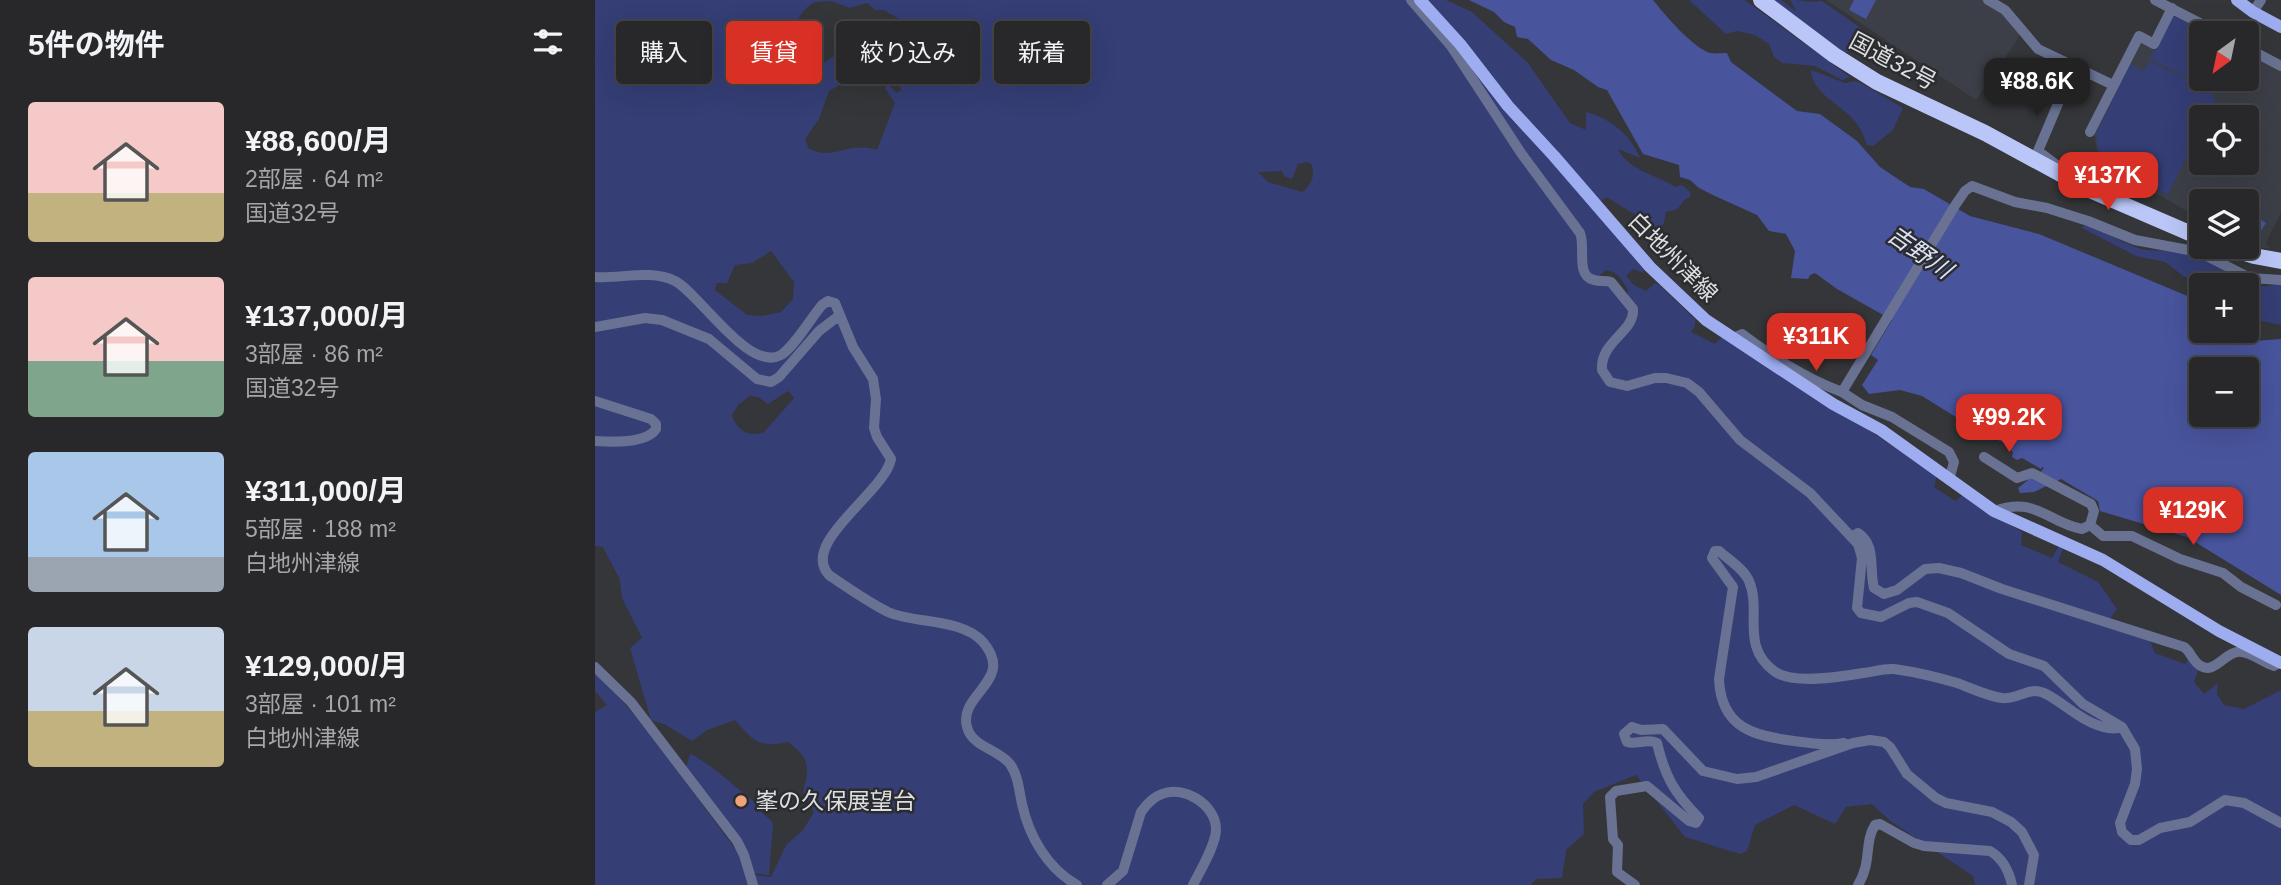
<!DOCTYPE html>
<html lang="ja">
<head>
<meta charset="utf-8">
<style>
	:root { --surface:#28282b; --page:#303033; --text:#f1f3f6; --muted:#a5a6a9; --line:#444447; --accent:#d93025 }
	body { margin:0; font-family:Arial,"Noto Sans JP",sans-serif; background:var(--page); color:var(--text); height:100vh; display:flex; flex-direction:column; font-size:26px; white-space:nowrap }
	* { box-sizing:border-box; margin:0 }
	p { font-size:23px; color:var(--muted) }
	.icon { flex:none; width:38px; height:38px; fill:none; stroke:currentColor; stroke-width:2; stroke-linecap:round; stroke-linejoin:round }
	.map { position:relative; flex:1; overflow:hidden }
	.panel { display:flex; flex-direction:column; background:var(--surface); width:595px }
	.panel>* { flex:none }
	.hud { position:absolute; left:21px; top:21px; width:665px; height:63px; display:flex; gap:14px }
	.needle { width:46px; rotate:213deg }
	.controls { position:absolute; left:1594px; top:21px; display:grid; gap:14px }
	.controls a { display:grid; place-items:center; width:70px; height:70px; border-radius:7px; background:var(--surface); box-shadow:0 7px 28px #0002,0 0 0 2px var(--line); font-size:35px }
	.price { position:absolute; translate:-50% -60px; padding:0 16px; border-radius:14px; background:var(--accent); color:#fff; font-size:23px; line-height:46px; filter:drop-shadow(0 2px 4px #0008) }
	.price::after { content:''; position:absolute; left:50%; top:42px; width:21px; height:16px; margin-left:-10px; background:inherit; clip-path:polygon(0 0,100% 0,50% 100%) }
	.price.active { background:#222; color:#fff }
	ul { padding:0; list-style:none }
	li { display:flex; align-items:center; gap:21px; height:175px; padding:0 28px }
	li span { display:grid; place-items:center; flex:none; width:196px; height:140px; border-radius:7px; color:#555 }
	li>.icon { margin-inline-start:auto }
	span .icon { width:84px; height:84px; fill:#fffc; stroke-width:1 }
	li b { font-size:30px }
	h2 { display:flex; justify-content:space-between; align-items:center; height:84px; padding:0 28px; font-size:30px }
	.pill { padding:0 24px; border-radius:7px; background:var(--surface); box-shadow:0 7px 28px #0002,0 0 0 2px var(--line); font-size:24px; line-height:63px }
	.pill.active { background:var(--accent); color:#fff }
	main { display:flex; flex:1; min-height:0 }
	.map>svg:first-child { display:block }
	.built { fill:#3d3f48; fill-rule:evenodd }
	.green { fill:#353e75; fill-rule:evenodd }
	.water { fill:#48549c; fill-rule:evenodd }
	.lines { fill:none; stroke-linecap:round; stroke-linejoin:round }
	.minor { stroke:#6a7293; stroke-width:10 }
	.major { stroke:#9dadf0; stroke-width:12 }
	.highway { stroke:#bac6f7; stroke-width:16 }
	.poi-dot { fill:#f0a278; stroke:#2b2c2f; stroke-width:2.5 }
	.labels { text-anchor:middle; dominant-baseline:central; stroke-width:5; stroke-linejoin:round; paint-order:stroke }
	.street-label { font-size:23px; fill:#dddee0; stroke:#2b2c2f }
	.poi-label { font-size:23px; fill:#dddee0; stroke:#2b2c2f; text-anchor:start }
	.water-label { font-size:24px; font-style:italic; fill:#dce2f7; stroke:#2b2c2f }
</style>
</head>
<body>
<main>
<section class="panel">
<h2>5件の物件<svg class="icon" aria-label="filters" viewBox="0 0 24 24"><path d="M4 7h16M4 17h16"/><circle cx="9" cy="7" r="2"/><circle cx="15" cy="17" r="2"/></svg></h2>
<ul>
<li><span style="background:linear-gradient(#f6c9c9 65%,#c2b280 0)"><svg class="icon" aria-label="home" viewBox="0 0 24 24"><path d="M3 11l9-7 9 7M6 9v11h12V9"/></svg></span><div><b>¥88,600/月</b><p>2部屋 · 64 m²</p><p>国道32号</p></div></li>
<li><span style="background:linear-gradient(#f6c9c9 60%,#7fa58c 0)"><svg class="icon" aria-label="home" viewBox="0 0 24 24"><path d="M3 11l9-7 9 7M6 9v11h12V9"/></svg></span><div><b>¥137,000/月</b><p>3部屋 · 86 m²</p><p>国道32号</p></div></li>
<li><span style="background:linear-gradient(#a9c7e8 75%,#9aa5b1 0)"><svg class="icon" aria-label="home" viewBox="0 0 24 24"><path d="M3 11l9-7 9 7M6 9v11h12V9"/></svg></span><div><b>¥311,000/月</b><p>5部屋 · 188 m²</p><p>白地州津線</p></div></li>
<li><span style="background:linear-gradient(#c9d6e8 60%,#c2b280 0)"><svg class="icon" aria-label="home" viewBox="0 0 24 24"><path d="M3 11l9-7 9 7M6 9v11h12V9"/></svg></span><div><b>¥129,000/月</b><p>3部屋 · 101 m²</p><p>白地州津線</p></div></li>
</ul>
</section>
<div class="map">
<svg width="1686" height="885" viewBox="0 0 1686 885">
	<rect width="100%" height="100%" fill="#353639"/>
	<!-- built -->
	<path class="built" d="M1231 0H1389L1403 8 1424 34 1423 39 1381 100Z
		M1577 12 1617 33H1606V79H1652V51L1686 69V212L1671 243 1675 249 1652 244V201H1606V219L1504 161 1499 133 1544 41 1559 48ZM1606 117H1652V163H1606Z"/>
	<!-- green -->
	<path class="green" d="M0 0H851L877 12 933 63 975 123 991 130V112C1015 118 1036 135 1045 158L1023 149C1033 170 1062 175 1080 187L1087 185 1095 192V197L1089 200 1083 209 1071 212 1069 223 1064 229 1011 197 998 207 1049 270 1048 273 1038 269 1031 276 1039 285 1051 291 1060 283 1064 285 1100 319V326L1096 332 1120 344 1127 337C1199 383 1272 427 1342 476L1339 487 1360 501 1368 495 1427 532 1426 545 1457 558 1464 546 1468 549 1463 562 1503 582 1522 609 1515 619 1555 640 1560 653 1590 664 1594 658 1603 670 1599 682 1609 694 1623 683 1622 694 1629 705 1649 709 1686 690V885H1380L1378 876 1294 820 1277 804 1251 807 1240 824 1199 805 1160 825 1152 851 1145 854 1090 837 1041 775 999 792 988 804 989 834 971 850 967 878 941 879 936 885H0V712L12 705 0 691V671C54 727 97 792 144 854L152 874 176 877 191 845 208 830 219 812 208 793C214 767 216 759 193 742 164 748 159 742 140 720L112 730 97 741 71 725 56 720 35 648 47 638 27 598 25 580 8 547 0 546ZM236 1 255 8 272 3 280 10H289L320 29 332 56 312 71 296 52 291 56 278 50 277 46C249 45 229 61 210 80L200 68 208 48 196 38C197 26 207 10 218 3 223 1 231 2 236 1ZM274 57 286 59 294 66 291 73 294 75 299 73 304 79 306 90 302 93 293 84 290 88 300 103 282 150C251 141 241 161 214 149L210 139 224 119 234 91 258 77 277 78 271 67ZM712 162 716 164C721 174 716 186 707 192L673 182 663 172 687 171 689 176 697 179 703 164ZM176 251 199 282 198 299 186 312 167 316 152 315 120 290 122 283H132L140 265 157 263ZM989 266 993 273 1002 278 1011 270C1023 272 1027 280 1033 290L1032 296 1041 311 1035 325 1031 323 1035 310 1011 283C998 283 992 284 986 272ZM193 391 199 398 169 432C154 438 141 430 137 415L143 405 155 396 163 397 173 404Z
		M1094 0H1150L1255 77 1247 80 1220 66 1187 63 1179 57 1174 44 1160 35 1142 31 1131 34Z
		M1177 0H1186L1201 11 1195 0C1208 0 1213 3 1227 1L1267 29 1256 51 1248 53Z
		M1578 15 1600 27 1588 51 1594 41 1606 47V79H1615L1619 88 1617 91 1555 59Z
		M1554 61 1617 92 1621 103 1613 117H1606V130L1572 195 1505 160 1501 133 1535 64 1549 71Z
		M1216 70 1250 83 1260 81 1266 83 1308 108 1298 130 1278 146 1272 145C1269 136 1265 127 1259 120 1246 105 1216 92 1216 70Z
		M1491 224C1510 230 1534 248 1552 250 1568 251 1585 250 1601 255 1628 265 1656 298 1686 282V325L1652 318V285L1606 286 1587 275 1570 262 1541 256 1487 228Z
		M95 754C109 758 151 796 167 808V813L177 821 178 826 174 875 158 873 91 767Z"/>
	<!-- water -->
	<path class="water" d="M874 0H1058C1070 15 1097 47 1115 53 1120 54 1127 53 1132 53L1136 62 1202 111 1225 114 1262 141 1285 167 1315 187 1329 189 1375 216 1444 234 1602 300 1606 303V331H1645L1660 341 1686 339V595L1592 537 1505 511 1503 501 1466 479 1439 492 1425 493 1423 488 1438 476 1440 478 1449 468 1447 467 1446 469 1427 458 1422 460 1417 457 1418 453 1415 447 1411 444 1377 427 1327 396 1305 390 1274 394 1267 385 1283 360 1276 355 1297 320 1242 289 1220 273 1215 275 1213 279 1196 278 1200 251 1191 234 1174 231 1162 215 1120 196 1104 188 1095 180 1085 177 1084 165 1048 154 1012 90 1003 87 979 70 956 60 933 39 922 37 920 27 909 22 899 12ZM1606 369H1652V415H1606Z
		M1259 0H1281L1271 19 1254 10Z
		M1652 211 1671 223 1662 237 1652 231Z"/>
	<g class="lines">
		<!-- minor -->
		<path class="minor" d="M816 0 856 46 926 153 985 233C991 246 980 276 999 280 1005 282 1010 280 1016 282L1038 309C1040 332 1005 341 1007 370L1015 382 1032 386 1060 378H1071L1092 383 1104 392 1145 440 1215 493 1263 544 1267 558 1262 608 1266 613 1286 617 1314 603 1322 602 1353 613 1414 654 1449 666 1488 704 1527 727 1540 749 1542 769 1540 784 1525 823 1527 832 1536 840H1544L1565 828 1595 822 1630 800 1649 803 1686 823
			M1393 0 1410 10 1443 49 1518 85
			M1560 0 1624 33
			M1658 12 1666 0
			M1652 48 1686 66
			M1461 59 1467 83 1465 99 1443 151 1463 166 1461 172
			M1495 132 1544 36 1559 44 1577 8
			M0 277C26 279 55 269 80 281 105 294 154 373 186 355 199 347 216 318 227 305L233 301 240 303 258 347 278 379 281 399 279 428 282 437 296 459C290 492 204 543 234 575 253 588 273 602 293 612 320 624 367 618 388 642 421 681 363 693 372 727 377 747 403 749 415 764 423 775 424 790 427 804 434 836 452 868 482 885
			M0 327 50 318 67 320 114 339 162 379 176 382 184 377 224 331 245 315
			M1138 338 1147 334C1178 357 1209 378 1247 392L1361 204 1370 191 1377 186 1420 202 1452 208 1493 221 1540 240 1604 252 1655 278 1686 280
			M1247 392 1267 405 1297 417 1354 452 1359 462 1354 480
			M0 401 56 419 61 424V429C51 444 16 442 0 441
			M1389 457 1422 478 1437 473 1496 504 1499 511 1495 525 1487 529C1453 523 1442 496 1399 511
			M1495 525 1508 536H1537L1585 559 1628 573 1646 587 1681 605
			M1257 537 1263 533C1280 544 1275 565 1278 583L1279 588 1289 594 1302 590 1330 569 1344 568 1366 573 1407 589 1589 647C1595 651 1597 659 1603 664 1618 677 1628 654 1642 652 1654 650 1668 663 1679 666L1683 662
			M0 667 36 702 142 841 149 855 158 885
			M1249 743C1232 746 1216 743 1199 741 1159 736 1126 728 1124 679L1138 587 1117 558 1120 551H1124C1134 560 1149 569 1154 581 1167 611 1145 646 1179 671 1197 685 1245 677 1268 673 1278 672 1289 668 1299 669 1320 672 1342 677 1362 683 1376 688 1392 696 1407 698 1426 700 1433 684 1453 695 1473 706 1498 732 1524 728
			M512 885 528 871 546 812C551 805 558 797 567 794 588 785 620 804 621 828 622 843 605 871 598 885
			M1040 885 1022 872 1023 845 1018 839 1015 797 1021 791 1052 786 1094 821 1101 823 1104 818C1080 794 1070 777 1062 743 1052 738 1042 745 1032 742L1029 734 1037 727 1046 730 1068 729 1108 771 1142 779 1161 777 1258 743 1275 740 1289 742 1295 747 1312 774 1341 798 1351 803 1397 812 1416 822 1427 832 1439 855 1434 885
			M1263 885C1277 863 1269 842 1280 825L1285 824 1319 843 1329 846 1395 851C1407 858 1414 871 1417 885"/>
		<!-- major -->
		<path class="major" d="M825 0 865 44 913 106 959 156 1055 267 1111 320 1238 404 1286 430 1399 511 1508 560 1624 631 1686 663
			M1642 0 1658 12 1686 27"/>
		<!-- highway -->
		<path class="highway" d="M1166 0 1239 55 1282 82 1390 133 1497 191 1606 238
			M1631 247 1659 256 1686 261"/>
	</g>
	<!-- markers -->
	<circle class="poi-dot" cx="146" cy="801" r="7"/>
	<g class="labels">
		<!-- street labels -->
		<g class="street-label">
			<text transform="translate(1298 61) rotate(28)">国道32号</text>
			<text transform="translate(1078 257) rotate(45)">白地州津線</text>
		</g>
		<!-- poi labels -->
		<g class="poi-label">
			<text x="160" y="801">峯の久保展望台</text>
		</g>
		<!-- water labels -->
		<g class="water-label">
			<text transform="translate(1325 252) rotate(35)">吉野川</text>
		</g>
	</g>
</svg>
<div class="controls">
<a><svg class="needle" viewBox="-14 -14 28 28"><path d="M0-13l5 13h-10z" fill="#e53935"/><path d="M0 13l5-13h-10z" fill="#a5a6a9"/></svg></a>
<a><svg class="icon" aria-label="locate" viewBox="0 0 24 24"><circle cx="12" cy="12" r="6"/><path d="M12 2v4M12 18v4M2 12h4M18 12h4"/></svg></a>
<a><svg class="icon" aria-label="layers" viewBox="0 0 24 24"><path d="M12 4l9 5-9 5-9-5zM3 14l9 5 9-5"/></svg></a>
<a>+</a>
<a>−</a>
</div>
<b class="price active" style="left:1442px;top:118px">¥88.6K</b>
<b class="price" style="left:1513px;top:212px">¥137K</b>
<b class="price" style="left:1221px;top:373px">¥311K</b>
<b class="price" style="left:1414px;top:454px">¥99.2K</b>
<b class="price" style="left:1598px;top:547px">¥129K</b>
<div class="hud">
<a class="pill">購入</a>
<a class="pill active">賃貸</a>
<a class="pill">絞り込み</a>
<a class="pill">新着</a>
</div>
</div>
</main>
</body>
</html>
